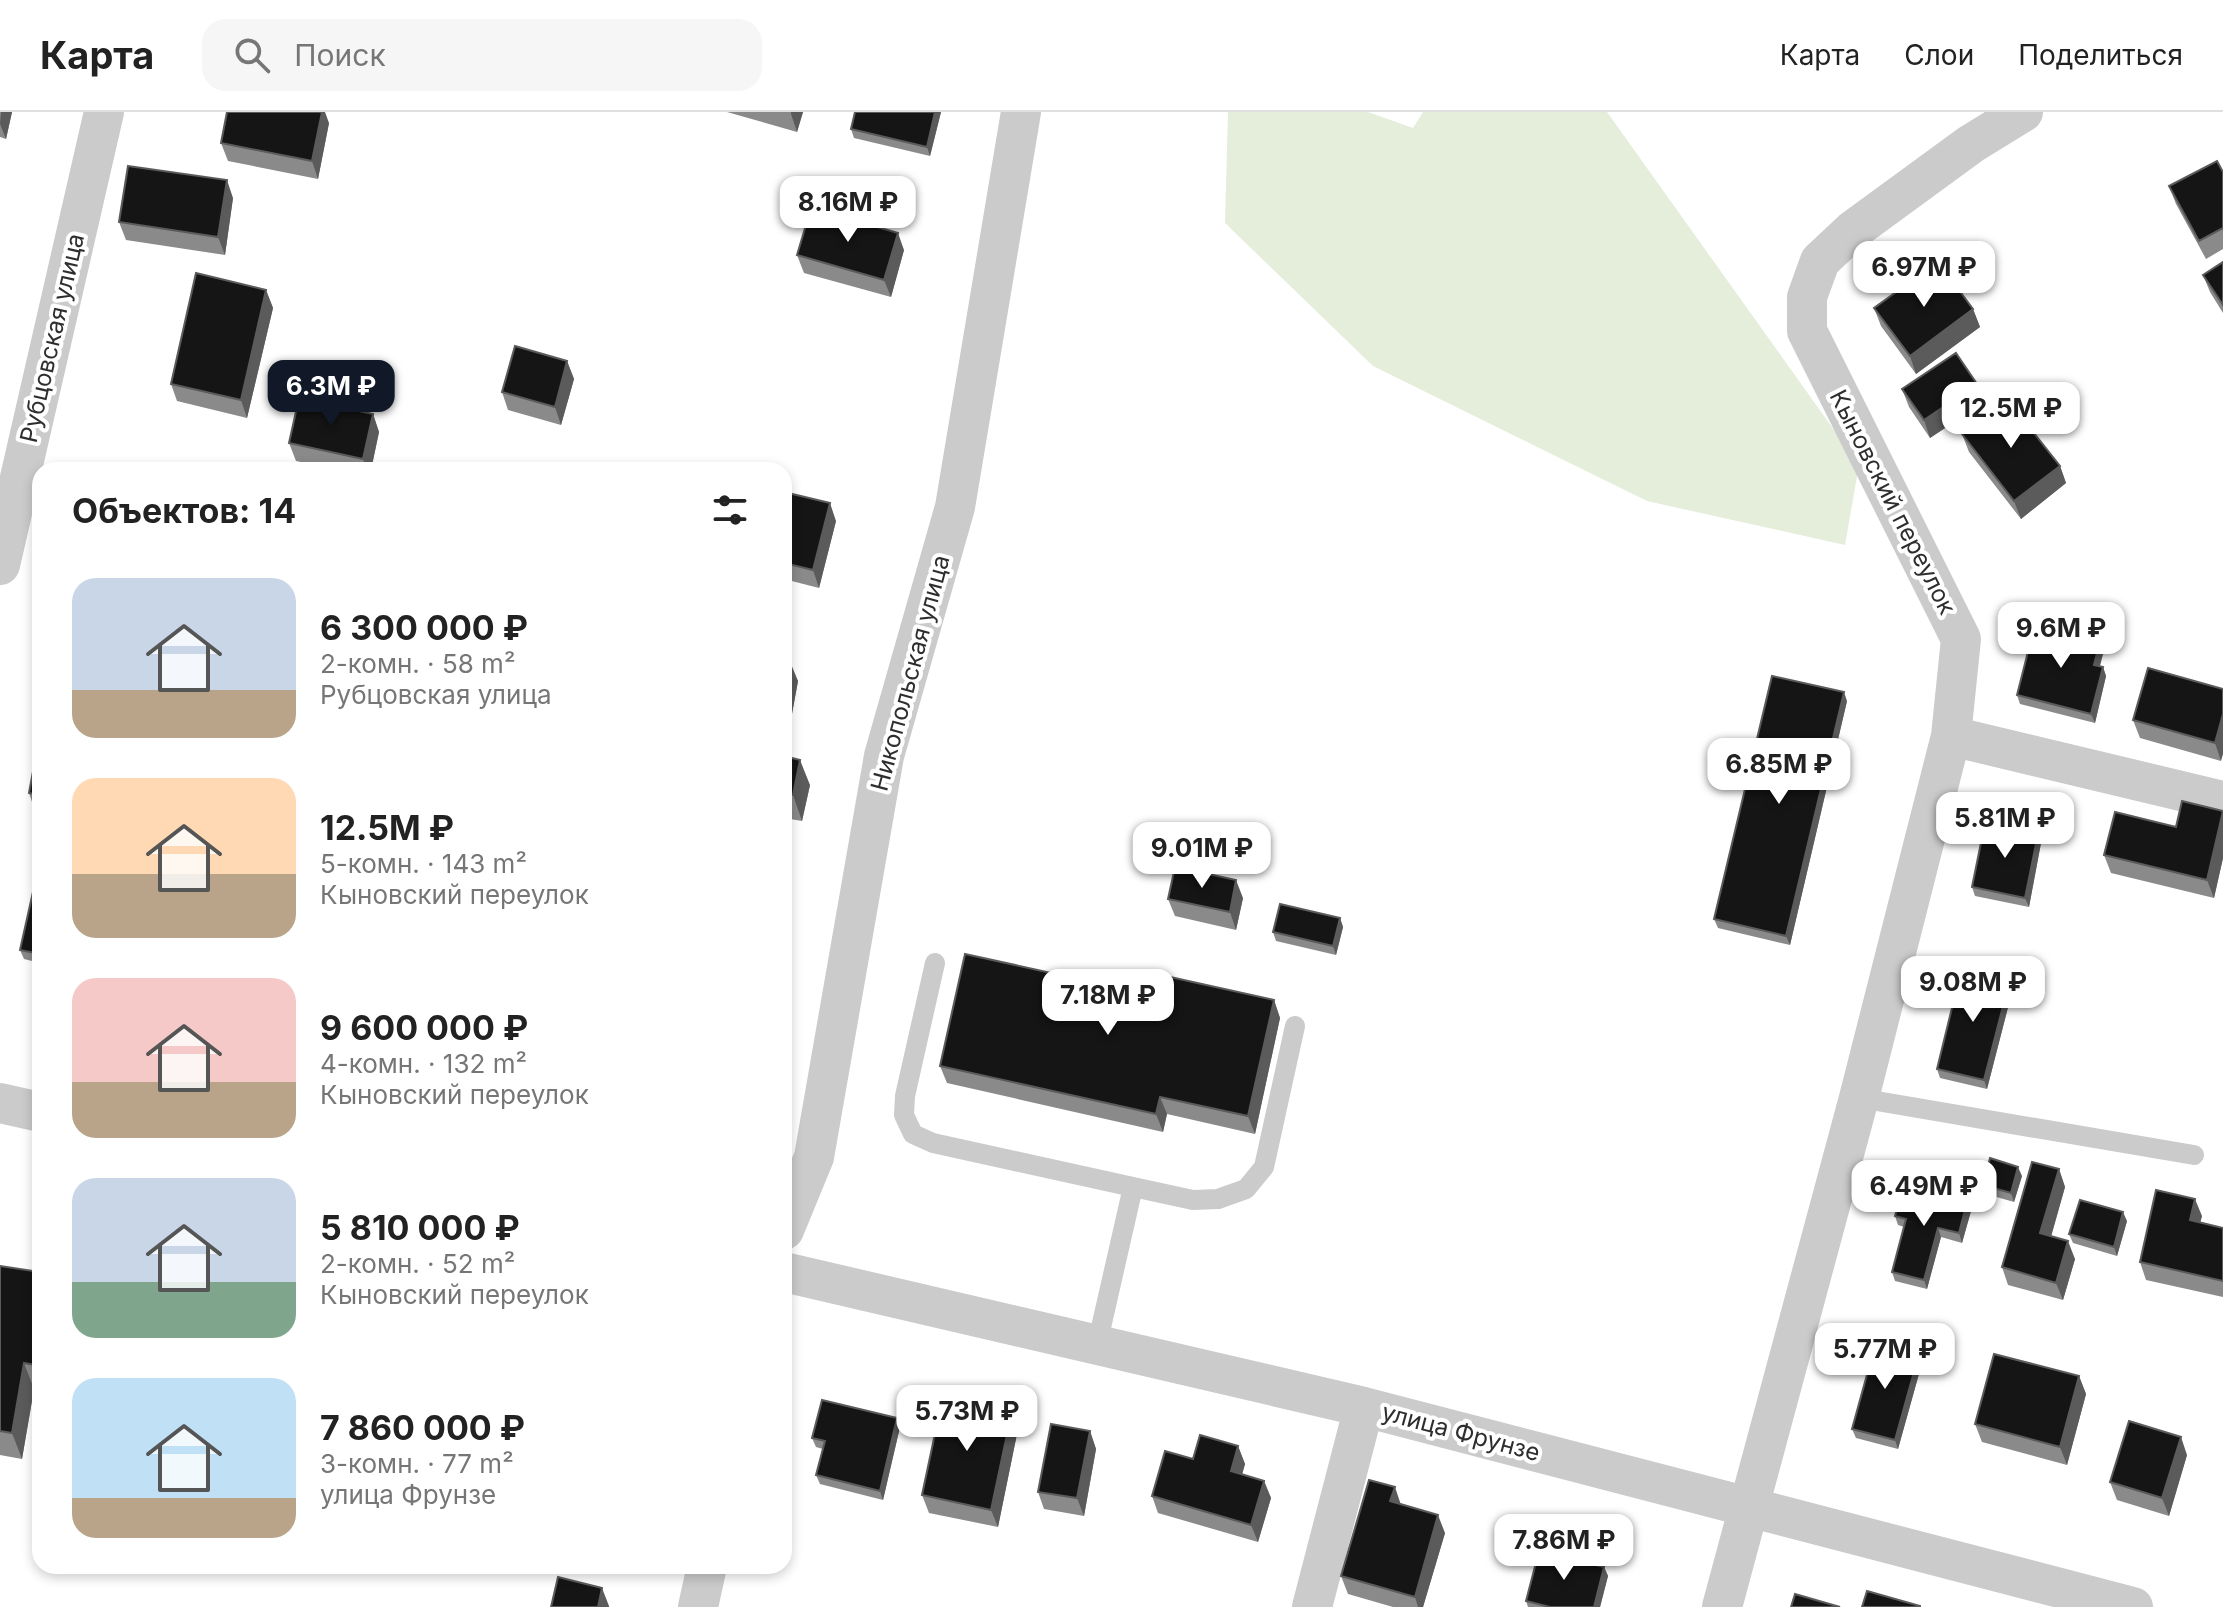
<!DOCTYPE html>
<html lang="ru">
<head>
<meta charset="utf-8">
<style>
	:root { --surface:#fff; --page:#f6f6f6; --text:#222; --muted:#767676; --line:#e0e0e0; --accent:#111827 }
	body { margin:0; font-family:Inter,sans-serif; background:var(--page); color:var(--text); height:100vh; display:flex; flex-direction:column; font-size:30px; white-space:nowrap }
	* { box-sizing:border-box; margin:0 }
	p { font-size:26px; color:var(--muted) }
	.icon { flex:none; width:44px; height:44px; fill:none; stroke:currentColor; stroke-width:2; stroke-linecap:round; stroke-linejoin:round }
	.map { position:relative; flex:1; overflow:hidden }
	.panel { position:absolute; left:32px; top:350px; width:760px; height:1112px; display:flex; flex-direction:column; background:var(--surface); border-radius:24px; box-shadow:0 4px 12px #0003 }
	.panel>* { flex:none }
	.price { position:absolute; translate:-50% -68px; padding:0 18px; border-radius:16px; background:#fff; color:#222; font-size:26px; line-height:52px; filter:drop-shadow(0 2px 4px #0008) }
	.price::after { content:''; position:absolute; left:50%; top:48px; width:24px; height:18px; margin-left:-12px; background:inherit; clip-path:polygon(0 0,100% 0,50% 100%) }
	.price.active { background:var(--accent); color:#fff }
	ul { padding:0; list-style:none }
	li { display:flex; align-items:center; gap:24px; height:200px; padding:0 40px }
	li span { display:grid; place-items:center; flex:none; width:224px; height:160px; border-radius:24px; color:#555 }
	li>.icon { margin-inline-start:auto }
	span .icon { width:96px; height:96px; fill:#fffc; stroke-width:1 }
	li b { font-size:34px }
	h2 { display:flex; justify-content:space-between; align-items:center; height:96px; padding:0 40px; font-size:34px }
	header { display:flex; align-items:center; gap:48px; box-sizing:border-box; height:112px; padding:0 40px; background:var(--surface); border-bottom:2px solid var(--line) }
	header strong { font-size:38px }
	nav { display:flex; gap:44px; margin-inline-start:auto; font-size:28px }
	.search { width:560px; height:72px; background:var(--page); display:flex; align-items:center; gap:20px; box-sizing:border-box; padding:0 28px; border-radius:24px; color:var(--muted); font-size:30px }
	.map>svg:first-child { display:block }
	.green { fill:#e5eddb }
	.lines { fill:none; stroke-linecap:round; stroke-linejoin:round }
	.service { stroke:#cbcbcb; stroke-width:20 }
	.minor { stroke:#cbcbcb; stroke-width:40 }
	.wall { fill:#8a8a8a }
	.shaded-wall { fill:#5b5b5b }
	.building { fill:#151515; stroke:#5b5b5b; stroke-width:2 }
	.labels { text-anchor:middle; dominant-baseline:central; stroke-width:8; stroke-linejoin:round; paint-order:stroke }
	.street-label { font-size:24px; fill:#2e2e2e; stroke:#fff }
</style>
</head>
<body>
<header>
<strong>Карта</strong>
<div class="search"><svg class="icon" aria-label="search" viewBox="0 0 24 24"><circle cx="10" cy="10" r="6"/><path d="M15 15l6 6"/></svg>Поиск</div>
<nav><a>Карта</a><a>Слои</a><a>Поделиться</a></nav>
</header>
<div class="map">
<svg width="2223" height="1495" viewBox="0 0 2223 1495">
	<rect width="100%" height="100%" fill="#fff"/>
	<!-- green -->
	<path class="green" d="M1228 0H1368L1413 16 1423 0H1607L1859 353 1845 433 1647 389 1373 254 1225 111Z"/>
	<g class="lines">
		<!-- service -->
		<path class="service" d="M935 851 905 984 904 1003 913 1022 933 1031 1133 1075 1097 1233
			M1859 986 2194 1043
			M1133 1075 1193 1088 1218 1087 1246 1077 1264 1055 1295 914"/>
		<!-- minor -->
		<path class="minor" d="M0 453 104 0
			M1951 624 2223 689
			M0 991 40 1000
			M784 1118 814 1045 884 644 955 395 1021 0
			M784 1160 1364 1295 2133 1495
			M698 1495 707 1454
			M1312 1495 1364 1295
			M1722 1495 1859 986 1951 624 1961 527 1807 219V185L1820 149 1852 119 1971 32 2023 0"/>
	</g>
	<!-- wall -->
	<path class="wall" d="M0 0H12L6 27 0 25Z
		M727 0H803L797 20Z
		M855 0H941L930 44 854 26 851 17Z
		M329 11 318 67 228 49 221 31Z
		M2223 60V137L2206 147 2176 92 2169 74Z
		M233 86 225 143 126 128 119 110Z
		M904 138 891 185 804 161 797 143Z
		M2223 150V201L2210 180 2203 163Z
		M266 178 273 196 247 306 177 289 171 272Z
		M1874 196 1973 197 1980 215 1916 262 1881 214Z
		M567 249 574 267 561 313 508 298 502 280Z
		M1977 272 1984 290 1930 326 1909 295 1902 277Z
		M373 302 379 320 371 358H339L296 349 289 331Z
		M1962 322 2060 354 2066 371 2021 407 1969 340Z
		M784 380 836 409 819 476 784 467Z
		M2104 538 2099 555H2103L2106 564 2095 611 2020 592 2017 583Z
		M784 550 798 569 784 644 810 673 802 709 784 706Z
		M2223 577 2221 649 2140 626 2133 608Z
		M1847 589 1790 833 1718 816 1714 807Z
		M40 639V691L32 690 29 681Z
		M2223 701V746L2214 786 2111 761 2104 743 2176 715Z
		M2038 722 2041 731 2029 795 1975 784 1972 775Z
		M40 762V851L24 847 20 838Z
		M1243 786 1236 818 1175 804 1168 787Z
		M1340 806 1343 815 1336 843 1276 829 1273 820Z
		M2013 876 1987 977 1940 966 1937 957Z
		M1147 882 1274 888 1280 906 1255 1022 1167 1002 1163 1020 947 971 940 954Z
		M2059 1057 2065 1075 2051 1124 2075 1147 2063 1188 2008 1173 2002 1155Z
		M2022 1064 2014 1090 1986 1082 1983 1073Z
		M1967 1090 1971 1099 1962 1131 1941 1125 1927 1177 1895 1169 1892 1160 1904 1115 1898 1113 1895 1104Z
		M2202 1104 2200 1110 2223 1116V1185L2146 1168 2140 1150Z
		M2127 1109 2117 1144 2073 1131 2069 1122Z
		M0 1154 40 1161V1278L34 1277 22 1347 0 1343Z
		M1919 1242 1922 1251 1898 1337 1856 1326 1852 1317Z
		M2079 1264 2086 1282 2067 1353 1982 1330 1975 1312Z
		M897 1306 900 1315 883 1388 820 1372 816 1363 823 1337 816 1335 812 1326Z
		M1018 1317 998 1415 929 1401 922 1383Z
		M1090 1319 1096 1337 1084 1404 1044 1397 1038 1380Z
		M1238 1334 1245 1352 1242 1362 1264 1369 1271 1386 1258 1430 1158 1401 1152 1384Z
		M2187 1343 2169 1404 2117 1388 2110 1370Z
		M1401 1392 1445 1421 1423 1495H1393L1348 1482 1341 1464Z
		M1604 1455 1608 1464 1600 1495H1528L1526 1489Z"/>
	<!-- shaded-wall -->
	<path class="shaded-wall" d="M1 0H12L6 27 0 12Z
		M322 0H325L329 11 318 67 312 49Z
		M791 0H803L797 20 791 2Z
		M935 0H941L930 44 927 35Z
		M227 68 233 86 225 143 218 125Z
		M898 121 904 138 891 185 884 168Z
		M266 178 273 196 247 306 241 288Z
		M1973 197 1980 215 1916 262 1910 244Z
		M567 249 574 267 561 313 555 295Z
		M1977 272 1984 290 1930 326 1924 308Z
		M373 302 379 320 371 358H367L363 347Z
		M2060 354 2066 371 2021 407 2014 389Z
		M830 391 836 409 819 476 813 458Z
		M2100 529 2104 538 2098 562 2094 553Z
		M791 552 798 569 784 646V592Z
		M2103 555 2106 564 2095 611 2091 602Z
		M1844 580 1847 589 1790 833 1786 824Z
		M2223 602V642L2221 649 2215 631Z
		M800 648 810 673 802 709 793 683Z
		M2223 701V746L2214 786 2207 768Z
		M2038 722 2041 731 2029 795 2025 786Z
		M1236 768 1243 786 1236 818 1230 800Z
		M1340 806 1343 815 1336 843 1333 834Z
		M2010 867 2013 876 1987 977 1984 968Z
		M1274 888 1280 906 1255 1022 1248 1004Z
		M1160 985 1167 1002 1163 1020 1156 1002Z
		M2018 1055 2022 1064 2014 1090 2011 1081Z
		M2059 1057 2065 1075 2047 1139 2040 1121Z
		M2195 1087 2202 1104 2196 1126 2190 1108Z
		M1967 1090 1971 1099 1962 1131 1959 1121Z
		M2123 1100 2127 1109 2117 1144 2114 1135Z
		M1938 1116 1941 1125 1927 1177 1924 1168Z
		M2068 1129 2075 1147 2063 1188 2056 1171Z
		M40 1161V1200L35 1188Z
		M1919 1242 1922 1251 1898 1337 1895 1328Z
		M24 1251 34 1277 22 1347 12 1321Z
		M2079 1264 2086 1282 2067 1353 2060 1335Z
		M1012 1299 1018 1317 998 1415 991 1398Z
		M897 1306 900 1315 883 1388 880 1379Z
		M1090 1319 1096 1337 1084 1404 1077 1386Z
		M2181 1325 2187 1343 2169 1404 2162 1386Z
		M1238 1334 1245 1352 1238 1377 1231 1359Z
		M1264 1369 1271 1386 1258 1430 1251 1413Z
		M1395 1375 1401 1393 1390 1389Z
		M1438 1403 1445 1421 1423 1495H1418L1415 1485Z
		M1604 1455 1608 1464 1600 1495H1594Z
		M602 1476 609 1494V1495H598Z"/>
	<!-- building -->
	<path class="building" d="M227 0H322L312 49 221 31Z
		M855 0H935L927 35 851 17Z
		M2217 49 2223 60V116L2199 129 2169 74Z
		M128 54 227 68 218 125 119 110Z
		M811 96 898 121 884 168 797 143Z
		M1938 150 1973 197 1910 244 1874 196Z
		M2223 150V193L2203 163Z
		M196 161 266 178 241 288 171 272Z
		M515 234 567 249 555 295 502 280Z
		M1956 241 1977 272 1924 308 1902 277Z
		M299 286 373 302 363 347 289 331Z
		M2007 287 2060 354 2014 389 1962 322Z
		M784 380 830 391 813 458 784 451Z
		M2035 512 2100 529 2094 553 2103 555 2091 602 2017 583Z
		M784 550 791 552 784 592Z
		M2148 556 2223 577V602L2215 631 2133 608Z
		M1772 564 1844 580 1786 824 1714 807Z
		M37 638 40 639V683L29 681Z
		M784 644 800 648 793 683 784 682Z
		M2182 689 2223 699 2207 768 2104 743 2115 700 2176 715Z
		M1985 711 2038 722 2025 786 1972 775Z
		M1175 755 1236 768 1230 800 1168 787Z
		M37 762H40V842L20 838Z
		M1280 792 1340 806 1333 834 1273 820Z
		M965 842 1147 882 1152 861 1274 888 1248 1004 1160 985 1156 1002 940 954Z
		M1962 855 2010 867 1984 968 1937 957Z
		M1990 1046 2018 1055 2011 1081 1983 1073Z
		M2032 1050 2059 1057 2040 1121 2068 1129 2056 1171 2002 1155Z
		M1903 1073 1967 1090 1959 1121 1938 1116 1924 1168 1892 1160 1906 1107 1895 1104Z
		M2156 1078 2195 1087 2190 1108 2223 1116V1169L2140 1150Z
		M2080 1088 2123 1100 2114 1135 2069 1122Z
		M0 1154 40 1160 35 1188 40 1189V1254L24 1251 12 1321 0 1319Z
		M1876 1230 1919 1242 1895 1328 1852 1317Z
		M1994 1242 2079 1264 2060 1335 1975 1312Z
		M943 1284 1012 1299 991 1398 922 1383Z
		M822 1288 897 1306 880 1379 816 1363 825 1329 812 1326Z
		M2129 1309 2181 1325 2162 1386 2110 1370Z
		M1051 1312 1090 1319 1077 1386 1038 1380Z
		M1200 1323 1238 1334 1231 1359 1264 1369 1251 1413 1152 1384 1165 1339 1193 1347Z
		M1369 1368 1395 1375 1390 1389 1438 1403 1415 1485 1341 1464Z
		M1539 1439 1604 1455 1594 1495H1550L1526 1489Z
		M558 1465 602 1476 598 1495H551Z
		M1867 1479 1920 1494V1495H1862Z
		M1795 1482 1840 1495H1791Z"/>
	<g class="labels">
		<!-- street labels -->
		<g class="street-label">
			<text transform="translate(52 226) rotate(-77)">Рубцовская улица</text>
			<text transform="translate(1893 390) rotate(63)">Кыновский переулок</text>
			<text transform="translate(910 561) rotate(-75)">Никопольская улица</text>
			<text transform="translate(1461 1320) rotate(15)">улица Фрунзе</text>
		</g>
	</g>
</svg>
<b class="price" style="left:848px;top:132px">8.16M ₽</b>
<b class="price" style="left:1924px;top:197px">6.97M ₽</b>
<b class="price active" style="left:331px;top:316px">6.3M ₽</b>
<b class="price" style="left:2011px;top:338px">12.5M ₽</b>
<b class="price" style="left:2061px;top:558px">9.6M ₽</b>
<b class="price" style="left:1779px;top:694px">6.85M ₽</b>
<b class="price" style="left:2005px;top:748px">5.81M ₽</b>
<b class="price" style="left:1202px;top:778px">9.01M ₽</b>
<b class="price" style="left:1973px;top:912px">9.08M ₽</b>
<b class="price" style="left:1108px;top:925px">7.18M ₽</b>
<b class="price" style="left:1924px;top:1116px">6.49M ₽</b>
<b class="price" style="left:1885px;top:1279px">5.77M ₽</b>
<b class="price" style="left:967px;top:1341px">5.73M ₽</b>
<b class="price" style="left:1564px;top:1470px">7.86M ₽</b>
<section class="panel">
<h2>Объектов: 14<svg class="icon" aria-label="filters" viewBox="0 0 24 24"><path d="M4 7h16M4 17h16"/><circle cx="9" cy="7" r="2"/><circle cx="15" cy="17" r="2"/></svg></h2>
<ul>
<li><span style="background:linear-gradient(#c9d6e8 70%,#b9a48a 0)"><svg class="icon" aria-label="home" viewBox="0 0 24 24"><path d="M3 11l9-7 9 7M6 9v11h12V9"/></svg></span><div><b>6 300 000 ₽</b><p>2-комн. · 58 m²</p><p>Рубцовская улица</p></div></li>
<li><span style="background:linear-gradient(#ffd9b3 60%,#b9a48a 0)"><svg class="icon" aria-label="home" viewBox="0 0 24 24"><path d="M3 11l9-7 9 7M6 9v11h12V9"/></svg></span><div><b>12.5M ₽</b><p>5-комн. · 143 m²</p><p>Кыновский переулок</p></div></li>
<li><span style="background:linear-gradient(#f6c9c9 65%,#b9a48a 0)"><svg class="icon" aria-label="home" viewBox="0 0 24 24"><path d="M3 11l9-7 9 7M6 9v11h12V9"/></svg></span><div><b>9 600 000 ₽</b><p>4-комн. · 132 m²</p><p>Кыновский переулок</p></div></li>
<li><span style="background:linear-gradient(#c9d6e8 65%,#7fa58c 0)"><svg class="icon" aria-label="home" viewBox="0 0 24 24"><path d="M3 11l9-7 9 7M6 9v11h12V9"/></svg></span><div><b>5 810 000 ₽</b><p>2-комн. · 52 m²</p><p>Кыновский переулок</p></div></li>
<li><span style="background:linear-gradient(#bfe0f5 75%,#b9a48a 0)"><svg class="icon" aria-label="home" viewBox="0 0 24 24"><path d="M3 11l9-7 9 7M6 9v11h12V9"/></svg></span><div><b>7 860 000 ₽</b><p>3-комн. · 77 m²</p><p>улица Фрунзе</p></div></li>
</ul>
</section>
</div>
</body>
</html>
